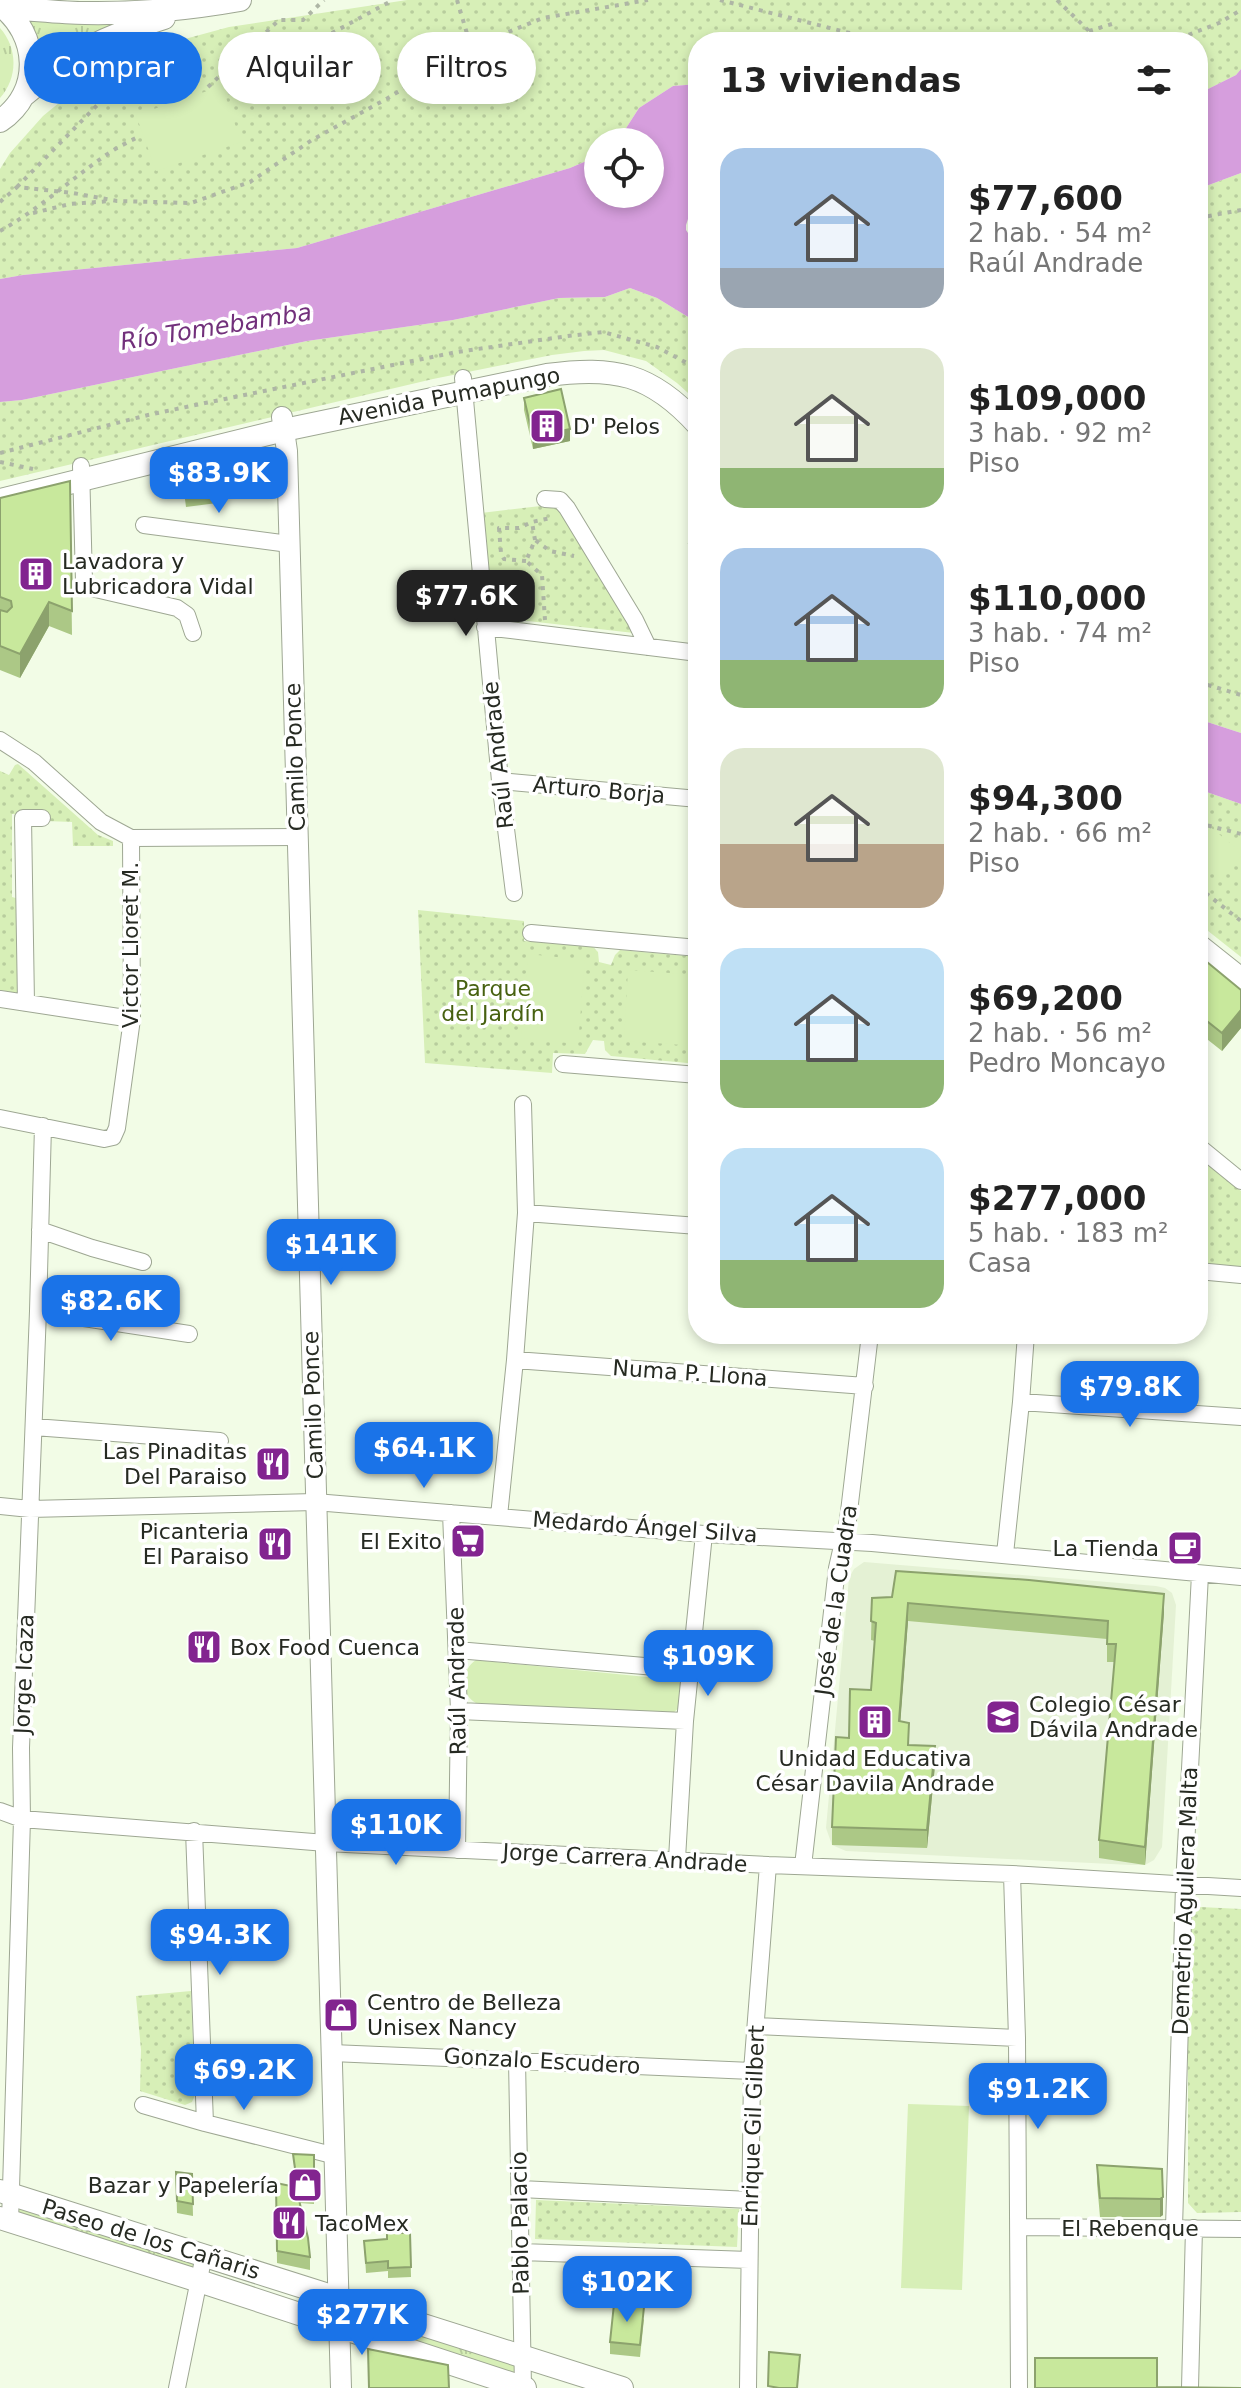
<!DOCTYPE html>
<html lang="es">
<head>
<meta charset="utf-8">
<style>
	:root { --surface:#fff; --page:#f6f6f6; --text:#222; --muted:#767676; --accent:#1a73e8 }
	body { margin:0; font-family:"DejaVu Sans",sans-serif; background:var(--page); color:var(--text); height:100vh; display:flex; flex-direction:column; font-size:30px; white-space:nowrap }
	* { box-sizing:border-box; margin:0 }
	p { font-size:26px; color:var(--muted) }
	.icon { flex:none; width:44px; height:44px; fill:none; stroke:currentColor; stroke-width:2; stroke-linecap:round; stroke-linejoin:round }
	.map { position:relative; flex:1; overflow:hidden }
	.drawer { position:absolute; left:688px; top:32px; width:520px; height:1312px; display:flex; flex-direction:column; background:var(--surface); border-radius:32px; box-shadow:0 4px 12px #0003 }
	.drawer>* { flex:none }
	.guide { position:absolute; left:24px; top:32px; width:544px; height:72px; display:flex; gap:16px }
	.buttons { position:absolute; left:584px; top:128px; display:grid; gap:16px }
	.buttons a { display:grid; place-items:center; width:80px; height:80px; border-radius:50%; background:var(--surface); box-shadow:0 4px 12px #0003; font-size:40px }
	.price { position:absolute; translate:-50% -68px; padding:0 18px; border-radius:16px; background:var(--accent); color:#fff; font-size:26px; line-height:52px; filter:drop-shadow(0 2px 4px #0008) }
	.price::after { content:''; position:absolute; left:50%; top:48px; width:24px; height:18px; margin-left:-12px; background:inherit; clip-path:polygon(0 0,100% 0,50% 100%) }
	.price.current { background:#222; color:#fff }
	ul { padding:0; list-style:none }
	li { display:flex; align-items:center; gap:24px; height:200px; padding:0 32px }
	li span { display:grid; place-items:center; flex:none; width:224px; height:160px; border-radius:24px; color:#555 }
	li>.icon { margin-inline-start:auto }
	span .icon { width:96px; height:96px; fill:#fffc; stroke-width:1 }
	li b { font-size:34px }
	h2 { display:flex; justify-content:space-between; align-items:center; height:96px; padding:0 32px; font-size:34px }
	.chip { padding:0 28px; border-radius:36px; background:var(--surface); box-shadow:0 4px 12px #0003; font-size:28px; line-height:72px }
	.chip.current { background:var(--accent); color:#fff }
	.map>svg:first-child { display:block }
	.built { fill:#e4f1d4 }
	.grass { fill:url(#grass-tufts) }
	.park { fill:url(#park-dots) }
	.pitch { fill:#d7efb7 }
	.water { fill:#d69edd }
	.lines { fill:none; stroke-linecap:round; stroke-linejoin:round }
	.minor-casing { stroke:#9ea793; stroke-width:18 }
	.tertiary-casing { stroke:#9ea793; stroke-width:22 }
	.secondary-casing { stroke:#9ea793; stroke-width:24 }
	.path { stroke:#aeb6a5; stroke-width:4; stroke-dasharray:4 6; stroke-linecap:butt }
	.minor { stroke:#fff; stroke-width:16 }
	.tertiary { stroke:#fff; stroke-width:20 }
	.secondary { stroke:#fff; stroke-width:22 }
	.wall { fill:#acc886 }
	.shaded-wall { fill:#8ca26d }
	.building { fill:#c8e89c; stroke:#8ca26d; stroke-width:2 }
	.labels { text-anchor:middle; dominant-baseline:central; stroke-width:7; stroke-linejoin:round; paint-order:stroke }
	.street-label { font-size:22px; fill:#262a22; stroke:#fff }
	.poi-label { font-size:22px; fill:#262a22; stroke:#fff; text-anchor:start }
	.park-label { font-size:22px; fill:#476110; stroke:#fff }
	.water-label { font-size:24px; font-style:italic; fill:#72307b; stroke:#fff }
</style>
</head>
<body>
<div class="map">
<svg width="1241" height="2388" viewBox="0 0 1241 2388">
	<defs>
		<pattern id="grass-tufts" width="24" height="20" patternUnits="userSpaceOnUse" patternTransform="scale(2)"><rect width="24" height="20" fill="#d7efb7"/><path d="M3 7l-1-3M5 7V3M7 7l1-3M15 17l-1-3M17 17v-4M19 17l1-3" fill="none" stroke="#b8cd9d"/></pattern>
		<pattern id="park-dots" width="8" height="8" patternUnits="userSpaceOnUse" patternTransform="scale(2)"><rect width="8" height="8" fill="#d7efb7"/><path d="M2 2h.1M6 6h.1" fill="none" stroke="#b8cd9d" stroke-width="1.8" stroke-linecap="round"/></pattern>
	</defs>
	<rect width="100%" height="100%" fill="#f2fce6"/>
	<!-- built -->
	<path class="built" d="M864 1562 1156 1586 1165 1588 1172 1593 1176 1605 1162 1847 1154 1860 1145 1865H1131L846 1851 832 1845 826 1828 849 1578 854 1569Z"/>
	<!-- grass -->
	<path class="grass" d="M177 11 27 89 23 21Z
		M0 28C18 48 18 78 0 98Z
		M14 2198 202 2257 199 2277 14 2219Z
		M341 2301 519 2359 520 2383 342 2324Z"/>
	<!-- park -->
	<path class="park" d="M407 0H1241V69L1236 75 1198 94V42H698V84L673 86 639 108 621 136 614 142H598V156L570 168 297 248 23 275 0 279V169L10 153 43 116 92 76 137 52 229 27Z
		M1241 173V733L1198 719V189Z
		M630 288 657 298 698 323V402L677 383 646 361 604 350 584 351 552 355 433 379 0 481V402L22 400 307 341 453 320 559 298 605 297Z
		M558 504 634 633 492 617 481 513Z
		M18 764 98 835 113 841V846H73L72 822 46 821 44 814H12V897L23 900 22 994 0 990V771L9 775 15 765Z
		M1198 789 1241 804V957L1198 923Z
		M418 910 524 921V941L593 947 598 952 599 962 611 965 615 955 620 950 698 957V1064L611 1056 605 1050 604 1041 593 1040 585 1054 553 1053 552 1073 425 1063Z
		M1198 1157 1241 1191V1268L1198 1264Z
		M1200 1907 1241 1909V2212L1197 2213 1188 2203V1917Z
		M191 1991 195 2095 192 2102 185 2105 140 2091 141 2050 136 1996Z
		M536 2200 739 2209 737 2247 535 2239Z"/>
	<!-- pitch -->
	<path class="pitch" d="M222 86 241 142 156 171 136 115Z
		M1198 817 1241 852V856L1222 879 1198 859Z
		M528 954 585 960 578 1044 521 1038Z
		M628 970 698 975V1046L624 1041Z
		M476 1660 677 1680 682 1684V1705L672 1714 476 1703C460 1695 461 1669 476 1660Z
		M908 2104 969 2106 962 2290 901 2288Z"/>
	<!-- water -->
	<path class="water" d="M1241 69V173L1198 189V94L1236 75Z
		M698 84V211L688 219 686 225V230L698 248V323L657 298 630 288 605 297 559 298 453 320 307 341 22 400 0 402V279L23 275 297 248 570 168 598 156V194H650V142H614L621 136 639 108 673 86Z
		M1198 719 1241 733V804L1198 789Z"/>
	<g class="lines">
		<defs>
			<path id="minor" d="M463 378 500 781 514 893
				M81 466 84 581 87 587 177 608 187 615 193 633
				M545 499 560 500 567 508 635 620 648 647
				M144 525 289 544
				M485 627 698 653
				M0 740 34 762 101 822 131 838 297 837
				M500 781 698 799
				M531 933 698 948
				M0 999 132 1019
				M26 1003 23 818H42
				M563 1064 698 1075
				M0 1118 104 1139 113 1137 117 1128 132 1019 131 838
				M1198 1146 1241 1181
				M526 1213 698 1226
				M40 1230 92 1248 143 1262
				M1198 1271 1241 1275
				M38 1311 189 1334
				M515 1360 865 1386
				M1021 1402 1241 1417
				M34 1427 220 1441
				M0 1506 30 1509 315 1502 704 1534 872 1543 1241 1577
				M451 1513 459 1711 457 1850
				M499 1516 515 1360 526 1213 523 1104
				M1005 1554 1021 1402 1026 1334
				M457 1650 691 1670
				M459 1711 685 1721
				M0 1811 22 1819 326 1843 768 1865 1012 1874 1241 1888
				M194 1831 205 2123
				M677 1859 685 1721 704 1534
				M803 1866 837 1568 848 1520 870 1334
				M1012 1874 1017 2038 1019 2388
				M756 2026 1017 2038
				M332 2053 752 2071
				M517 2060 523 2387
				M143 2105 205 2123 336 2156
				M520 2189 750 2200
				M10 2222 22 1819 21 1748 38 1311 43 1126
				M1020 2227 1241 2229
				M1174 2228 1184 1886 1200 1574
				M521 2252 749 2260
				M177 2388 204 2255
				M748 2388 752 2071 768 1865
				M1190 2388 1194 2228"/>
			<path id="tertiary" d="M282 417 287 451 341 2388"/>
			<path id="secondary" d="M0 5C39 34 43 92 0 121
				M4 8C31 9 58 13 85 13 137 14 189 9 240 0
				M23 96C44 79 64 61 88 48 113 35 138 26 164 18
				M0 500 284 430 547 375C614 366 651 373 698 425
				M1198 945 1241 979
				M0 2191 622 2388
				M0 2218 199 2281 525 2388"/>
		</defs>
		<!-- minor casing -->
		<use href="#minor" class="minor-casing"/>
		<!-- tertiary casing -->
		<use href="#tertiary" class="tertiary-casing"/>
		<!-- secondary casing -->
		<use href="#secondary" class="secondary-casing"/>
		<!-- path -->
		<path class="path" d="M457 0 471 47
			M720 0 885 42
			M1057 0 1089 31 1105 42
			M1089 31 1112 24
			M1170 42 1219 23 1241 10
			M208 87 279 20H303L324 0
			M228 93 261 76 297 52 393 0
			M17 187 158 43
			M0 202 17 187 73 193 117 201 191 203 250 182 312 140 388 98 471 47 543 18 648 0
			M33 213 70 204 111 201
			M1198 218 1241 210
			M0 231C38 210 70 180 106 155 116 148 128 142 138 137
			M0 453 148 415 205 403 457 352 568 336 603 332 657 347 698 369
			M0 462 33 469
			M535 540 532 522 551 518
			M526 561 504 559 501 553 499 528H519L532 522
			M545 620 542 575 526 561 535 540 550 551 574 556
			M1198 682 1241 695
			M1198 823 1241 834
			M1198 887 1241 921"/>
		<!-- minor -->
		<use href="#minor" class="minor"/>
		<!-- tertiary -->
		<use href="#tertiary" class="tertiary"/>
		<!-- secondary -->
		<use href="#secondary" class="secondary"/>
	</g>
	<!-- wall -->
	<path class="wall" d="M524 398 570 441 533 449 524 410Z
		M182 464 225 490V502L186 507 182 476Z
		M70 481 72 635 49 626 20 678 0 670V498Z
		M698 539V580L689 562V544Z
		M1198 973 1241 990V1028L1222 1051 1198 1032Z
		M872 1598 1164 1612 1145 1865 1099 1858V1840L1115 1662H1107V1639L908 1621 900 1722 909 1745 935 1765 927 1848 832 1845V1827L849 1738 871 1690 875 1641 871 1640Z
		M293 2154 314 2155V2204L300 2203 310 2257V2270L277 2263 276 2183 296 2187Z
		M1097 2165 1163 2197V2215L1160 2217H1100L1097 2183Z
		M176 2172 192 2174 193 2216 177 2213Z
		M410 2233 411 2277 388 2278V2271L366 2273 364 2241 387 2239Z
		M644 2319 640 2357 610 2354V2342Z"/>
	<!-- shaded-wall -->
	<path class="shaded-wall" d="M570 429V441L533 449V437Z
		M49 602V626L20 678V654Z
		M1241 1010V1028L1222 1051V1033Z
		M1164 1594V1612L1145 1865V1847Z
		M908 1603V1621L899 1740V1721Z
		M935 1746V1765L927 1848V1830Z
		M1163 2197V2215L1160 2217V2199Z"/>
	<!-- building -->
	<path class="building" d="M561 389 570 429 533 437 524 398Z
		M221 459 225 490 186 494 182 464Z
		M70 481 72 611 49 602 20 654 0 646V610L7 612 12 607 11 601 0 597V498Z
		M698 539V562L689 544Z
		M1207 962 1241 990V1010L1222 1033 1198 1014V973Z
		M896 1571 1029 1580 1164 1594 1145 1847 1099 1840 1116 1644H1107L1108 1621 908 1603 899 1721 909 1723 908 1745 935 1746 927 1830 832 1827 836 1737 849 1738 850 1689 871 1690 876 1623 871 1621 872 1598 892 1597Z
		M293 2154 314 2155V2192L298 2190Z
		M1097 2165 1162 2169 1163 2197 1160 2199 1100 2198Z
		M176 2172 192 2174 193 2204 177 2201Z
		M276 2183 296 2187 308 2238 310 2257 277 2251Z
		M387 2233H410L411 2267 388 2268V2261L366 2263 364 2241 387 2239Z
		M614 2304 644 2307 640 2345 610 2342Z
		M368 2349 448 2365 449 2388H369Z
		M769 2352 800 2355 797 2388H779L768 2386Z
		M1035 2358H1157V2387L1241 2388H1035Z"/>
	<!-- icons -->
	<defs>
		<symbol id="building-square" viewBox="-11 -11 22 22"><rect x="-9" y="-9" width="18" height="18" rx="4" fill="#82248f" stroke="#fff"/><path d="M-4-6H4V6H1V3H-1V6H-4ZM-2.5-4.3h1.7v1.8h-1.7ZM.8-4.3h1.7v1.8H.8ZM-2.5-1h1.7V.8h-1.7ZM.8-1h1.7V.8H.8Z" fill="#fff"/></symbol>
		<symbol id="restaurant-square" viewBox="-11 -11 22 22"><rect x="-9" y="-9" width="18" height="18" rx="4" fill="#82248f" stroke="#fff"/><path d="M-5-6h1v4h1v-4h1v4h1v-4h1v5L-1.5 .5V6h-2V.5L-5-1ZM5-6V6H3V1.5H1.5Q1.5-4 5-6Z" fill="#fff"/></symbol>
		<symbol id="supermarket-square" viewBox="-11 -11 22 22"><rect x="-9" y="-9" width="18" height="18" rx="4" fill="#82248f" stroke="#fff"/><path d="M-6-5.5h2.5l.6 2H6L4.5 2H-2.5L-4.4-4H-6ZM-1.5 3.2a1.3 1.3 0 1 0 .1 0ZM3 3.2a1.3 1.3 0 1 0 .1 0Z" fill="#fff"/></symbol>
		<symbol id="cafe-square" viewBox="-11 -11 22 22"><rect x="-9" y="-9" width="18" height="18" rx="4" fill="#82248f" stroke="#fff"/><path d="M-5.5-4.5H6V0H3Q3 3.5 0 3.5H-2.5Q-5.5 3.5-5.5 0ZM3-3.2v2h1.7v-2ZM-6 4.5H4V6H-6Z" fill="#fff"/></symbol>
		<symbol id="school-square" viewBox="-11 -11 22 22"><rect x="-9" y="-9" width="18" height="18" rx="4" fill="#82248f" stroke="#fff"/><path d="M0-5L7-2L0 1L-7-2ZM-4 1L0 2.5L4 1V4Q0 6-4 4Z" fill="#fff"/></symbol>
		<symbol id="shop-square" viewBox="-11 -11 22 22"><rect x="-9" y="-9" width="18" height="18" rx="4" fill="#82248f" stroke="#fff"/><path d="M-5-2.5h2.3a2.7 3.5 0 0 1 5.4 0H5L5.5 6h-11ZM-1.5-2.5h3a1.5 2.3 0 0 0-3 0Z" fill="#fff"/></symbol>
	</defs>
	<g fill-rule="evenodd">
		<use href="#building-square" x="527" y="406" width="40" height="40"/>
		<use href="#building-square" x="16" y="554" width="40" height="40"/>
		<use href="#restaurant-square" x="253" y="1444" width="40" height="40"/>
		<use href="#supermarket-square" x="448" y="1521" width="40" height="40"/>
		<use href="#restaurant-square" x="255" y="1524" width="40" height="40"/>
		<use href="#cafe-square" x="1165" y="1528" width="40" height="40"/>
		<use href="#restaurant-square" x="184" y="1627" width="40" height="40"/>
		<use href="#school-square" x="983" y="1697" width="40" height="40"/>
		<use href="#building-square" x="855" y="1702" width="40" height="40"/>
		<use href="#shop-square" x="321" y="1995" width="40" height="40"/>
		<use href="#shop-square" x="285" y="2165" width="40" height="40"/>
		<use href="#restaurant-square" x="269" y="2203" width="40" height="40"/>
	</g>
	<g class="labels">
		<!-- street labels -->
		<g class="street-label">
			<text transform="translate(449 396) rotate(-11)">Avenida Pumapungo</text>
			<text transform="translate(498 755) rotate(-96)">Raúl Andrade</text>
			<text transform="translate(295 757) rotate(-92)">Camilo Ponce</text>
			<text transform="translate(599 790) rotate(5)">Arturo Borja</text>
			<text transform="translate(130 945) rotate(-90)">Victor Lloret M.</text>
			<text transform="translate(690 1373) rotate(4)">Numa P. Llona</text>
			<text transform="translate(313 1405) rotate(-92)">Camilo Ponce</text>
			<text transform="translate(645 1527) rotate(4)">Medardo Ángel Silva</text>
			<text transform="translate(836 1600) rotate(-82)">José de la Cuadra</text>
			<text transform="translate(24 1674) rotate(-88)">Jorge Icaza</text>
			<text transform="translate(457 1681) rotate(-91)">Raúl Andrade</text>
			<text transform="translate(625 1858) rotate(3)">Jorge Carrera Andrade</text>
			<text transform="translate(1185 1901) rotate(-88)">Demetrio Aguilera Malta</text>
			<text transform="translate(542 2061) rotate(3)">Gonzalo Escudero</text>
			<text transform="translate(753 2126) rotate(-88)">Enrique Gil Gilbert</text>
			<text transform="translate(520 2223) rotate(-91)">Pablo Palacio</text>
			<text x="1130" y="2228">El Rebenque</text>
			<text transform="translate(151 2239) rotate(17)">Paseo de los Cañaris</text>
		</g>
		<!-- poi labels -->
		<g class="poi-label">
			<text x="573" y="426">D' Pelos</text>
			<text x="62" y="561">Lavadora y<tspan x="62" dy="25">Lubricadora Vidal</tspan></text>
			<text x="247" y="1451" text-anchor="end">Las Pinaditas<tspan x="247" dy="25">Del Paraiso</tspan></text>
			<text x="249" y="1531" text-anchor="end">Picanteria<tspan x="249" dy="25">El Paraiso</tspan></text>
			<text x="442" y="1541" text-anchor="end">El Exito</text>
			<text x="1159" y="1548" text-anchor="end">La Tienda</text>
			<text x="230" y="1647">Box Food Cuenca</text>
			<text x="1029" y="1704">Colegio César<tspan x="1029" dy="25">Dávila Andrade</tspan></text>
			<text x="875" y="1758" text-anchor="middle">Unidad Educativa<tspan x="875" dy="25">César Davila Andrade</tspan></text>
			<text x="367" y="2002">Centro de Belleza<tspan x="367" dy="25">Unisex Nancy</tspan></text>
			<text x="279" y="2185" text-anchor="end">Bazar y Papelería</text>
			<text x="315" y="2223">TacoMex</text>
		</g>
		<!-- park labels -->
		<g class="park-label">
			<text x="493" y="988">Parque<tspan x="493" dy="25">del Jardín</tspan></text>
		</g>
		<!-- water labels -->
		<g class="water-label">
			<text transform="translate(216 327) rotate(-9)">Río Tomebamba</text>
		</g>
	</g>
</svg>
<div class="buttons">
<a><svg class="icon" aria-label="locate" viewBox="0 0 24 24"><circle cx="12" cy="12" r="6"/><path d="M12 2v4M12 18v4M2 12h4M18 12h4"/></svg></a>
</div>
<b class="price" style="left:219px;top:515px">$83.9K</b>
<b class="price current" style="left:466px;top:638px">$77.6K</b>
<b class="price" style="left:331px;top:1287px">$141K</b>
<b class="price" style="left:111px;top:1343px">$82.6K</b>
<b class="price" style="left:1130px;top:1429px">$79.8K</b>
<b class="price" style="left:424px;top:1490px">$64.1K</b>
<b class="price" style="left:708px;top:1698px">$109K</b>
<b class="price" style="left:396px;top:1867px">$110K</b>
<b class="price" style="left:220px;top:1977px">$94.3K</b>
<b class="price" style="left:244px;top:2112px">$69.2K</b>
<b class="price" style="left:1038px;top:2131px">$91.2K</b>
<b class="price" style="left:627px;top:2324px">$102K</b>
<b class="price" style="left:362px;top:2357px">$277K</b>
<div class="guide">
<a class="chip current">Comprar</a>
<a class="chip">Alquilar</a>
<a class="chip">Filtros</a>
</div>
<section class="drawer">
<h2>13 viviendas<svg class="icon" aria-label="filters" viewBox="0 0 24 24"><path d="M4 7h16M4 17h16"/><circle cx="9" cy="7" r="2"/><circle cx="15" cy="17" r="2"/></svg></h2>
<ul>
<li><span style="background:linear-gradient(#a9c7e8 75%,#9aa5b1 0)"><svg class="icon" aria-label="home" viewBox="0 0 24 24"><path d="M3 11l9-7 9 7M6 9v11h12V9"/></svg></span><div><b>$77,600</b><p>2 hab. · 54 m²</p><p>Raúl Andrade</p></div></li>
<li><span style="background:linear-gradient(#dfe7d0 75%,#8fb573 0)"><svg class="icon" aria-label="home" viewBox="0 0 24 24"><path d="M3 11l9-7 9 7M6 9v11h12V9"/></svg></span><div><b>$109,000</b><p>3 hab. · 92 m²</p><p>Piso</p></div></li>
<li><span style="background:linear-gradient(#a9c7e8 70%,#8fb573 0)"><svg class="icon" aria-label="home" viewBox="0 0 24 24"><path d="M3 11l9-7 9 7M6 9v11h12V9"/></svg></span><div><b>$110,000</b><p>3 hab. · 74 m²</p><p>Piso</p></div></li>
<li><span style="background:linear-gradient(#dfe7d0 60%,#b9a48a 0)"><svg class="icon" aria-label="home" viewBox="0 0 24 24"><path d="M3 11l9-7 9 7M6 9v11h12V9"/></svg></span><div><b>$94,300</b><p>2 hab. · 66 m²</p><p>Piso</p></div></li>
<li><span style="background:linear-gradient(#bfe0f5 70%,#8fb573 0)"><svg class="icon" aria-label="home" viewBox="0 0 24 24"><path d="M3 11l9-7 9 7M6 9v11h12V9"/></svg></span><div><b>$69,200</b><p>2 hab. · 56 m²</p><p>Pedro Moncayo</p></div></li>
<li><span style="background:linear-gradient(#bfe0f5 70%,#8fb573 0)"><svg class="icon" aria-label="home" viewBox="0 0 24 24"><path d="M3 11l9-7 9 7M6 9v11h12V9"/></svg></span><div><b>$277,000</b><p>5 hab. · 183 m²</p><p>Casa</p></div></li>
</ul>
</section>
</div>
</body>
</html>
